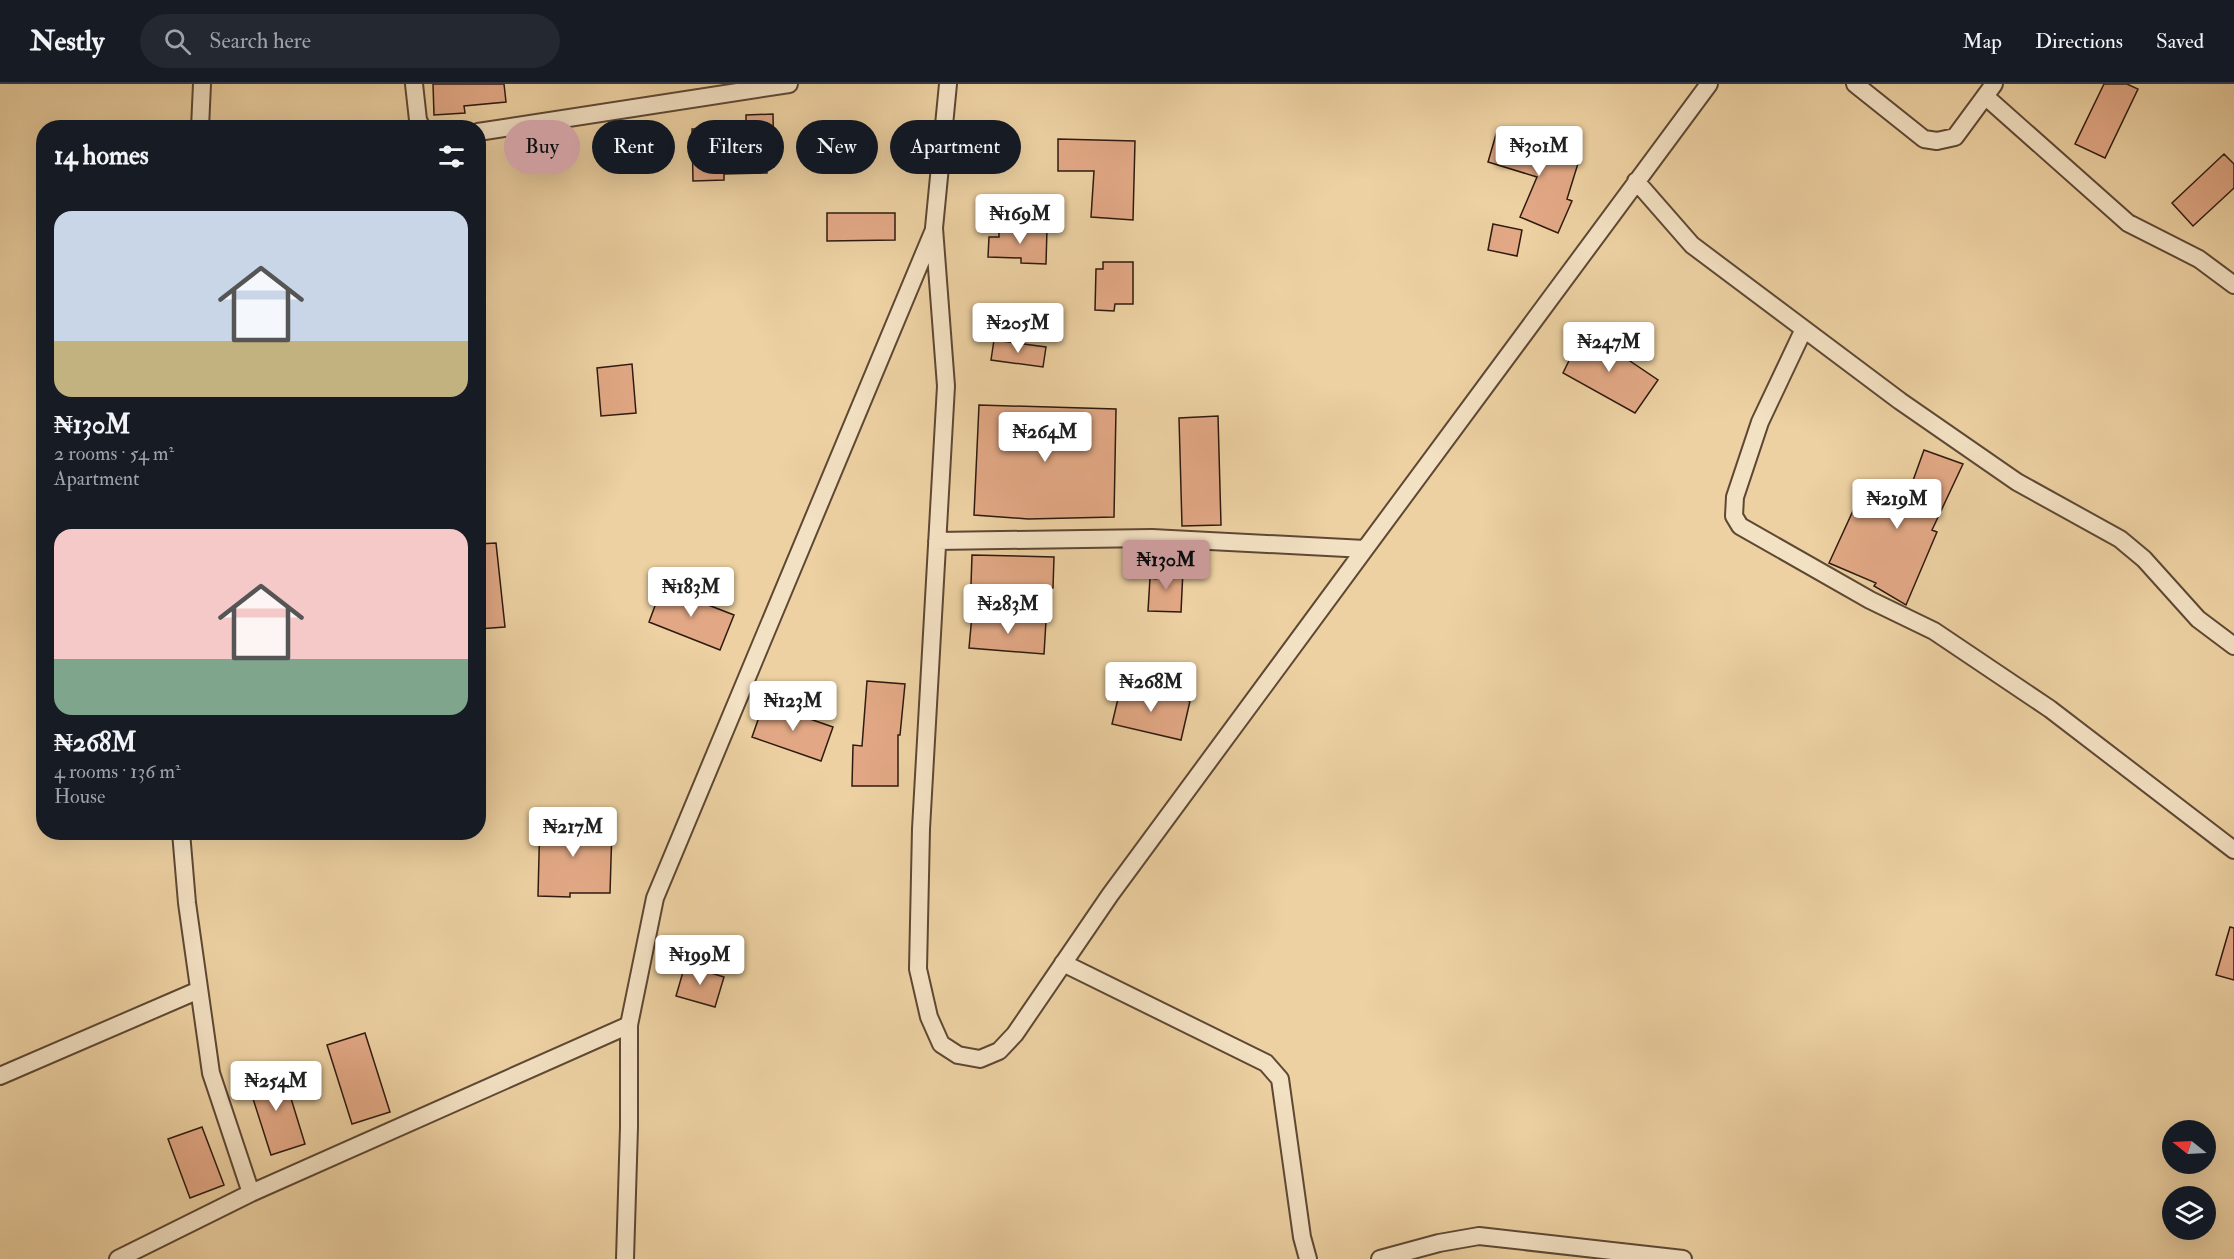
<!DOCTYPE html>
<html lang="en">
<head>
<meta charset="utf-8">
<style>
	:root { --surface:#171b24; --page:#242831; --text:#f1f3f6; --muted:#9ea1a6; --line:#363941; --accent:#c59692 }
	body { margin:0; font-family:"IM FELL Double Pica",serif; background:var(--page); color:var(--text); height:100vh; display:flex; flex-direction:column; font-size:22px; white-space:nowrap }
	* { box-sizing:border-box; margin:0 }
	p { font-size:20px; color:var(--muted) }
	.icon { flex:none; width:33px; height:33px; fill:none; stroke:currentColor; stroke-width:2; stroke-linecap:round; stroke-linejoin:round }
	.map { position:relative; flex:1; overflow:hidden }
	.panel { position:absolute; left:36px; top:36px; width:450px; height:720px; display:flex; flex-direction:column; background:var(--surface); border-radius:24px; box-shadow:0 6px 24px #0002 }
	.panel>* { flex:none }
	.banner { position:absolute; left:504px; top:36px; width:570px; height:54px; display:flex; gap:12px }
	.needle { width:39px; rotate:288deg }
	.tools { position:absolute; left:2162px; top:1036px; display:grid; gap:12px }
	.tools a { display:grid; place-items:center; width:54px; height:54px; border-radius:50%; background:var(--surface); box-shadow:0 6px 24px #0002; font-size:30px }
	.price { position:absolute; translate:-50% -51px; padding:0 14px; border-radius:6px; background:#fff; color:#222; font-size:20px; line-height:39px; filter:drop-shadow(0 2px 3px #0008) }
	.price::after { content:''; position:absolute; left:50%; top:36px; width:18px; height:14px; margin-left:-9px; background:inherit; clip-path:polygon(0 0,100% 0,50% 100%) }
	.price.selected { background:var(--accent); color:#111 }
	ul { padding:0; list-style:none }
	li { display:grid; align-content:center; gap:12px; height:318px; padding:0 18px }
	li span { display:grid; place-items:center; height:186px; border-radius:18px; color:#555 }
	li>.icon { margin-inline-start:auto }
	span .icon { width:108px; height:108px; fill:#fffc; stroke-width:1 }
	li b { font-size:26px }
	h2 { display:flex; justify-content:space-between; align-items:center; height:72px; padding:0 18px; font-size:26px }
	.tag { padding:0 21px; border-radius:27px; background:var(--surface); box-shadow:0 6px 24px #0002; font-size:21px; line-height:54px }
	.tag.selected { background:var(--accent); color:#111 }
	header { display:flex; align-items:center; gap:36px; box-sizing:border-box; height:84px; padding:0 30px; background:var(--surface); border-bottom:2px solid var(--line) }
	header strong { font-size:28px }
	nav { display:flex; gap:33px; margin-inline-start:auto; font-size:21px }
	.search { width:420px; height:54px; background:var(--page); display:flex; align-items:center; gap:15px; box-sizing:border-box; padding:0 21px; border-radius:33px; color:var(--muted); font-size:22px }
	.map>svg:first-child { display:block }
	.building { fill:#e2a885; stroke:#2e1a0f; stroke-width:1.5 }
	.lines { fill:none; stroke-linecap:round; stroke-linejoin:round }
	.street-casing { stroke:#5e4834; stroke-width:20 }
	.street { stroke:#f3e1c3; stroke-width:16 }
</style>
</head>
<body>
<header>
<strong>Nestly</strong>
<div class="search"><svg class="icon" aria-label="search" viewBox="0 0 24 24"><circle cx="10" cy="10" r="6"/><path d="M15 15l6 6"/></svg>Search here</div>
<nav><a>Map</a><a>Directions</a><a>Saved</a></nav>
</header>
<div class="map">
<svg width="2234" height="1175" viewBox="0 0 2234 1175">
	<rect width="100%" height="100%" fill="#edd1a2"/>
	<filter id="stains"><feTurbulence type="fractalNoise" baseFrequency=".00333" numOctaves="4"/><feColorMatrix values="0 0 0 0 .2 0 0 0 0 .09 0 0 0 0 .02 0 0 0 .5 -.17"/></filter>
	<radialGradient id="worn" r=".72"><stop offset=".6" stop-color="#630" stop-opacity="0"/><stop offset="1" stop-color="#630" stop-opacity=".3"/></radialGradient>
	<!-- building -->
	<path class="building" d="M433 0H504L506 18 464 22 465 29 434 31Z
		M2104 0H2127L2138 5 2105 74 2075 60Z
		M773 30 774 83H766L767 89 724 90V96L693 97 692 45 738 44V37H746V31Z
		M1497 47 1580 73 1567 115 1572 117 1558 149 1520 133 1537 93 1488 78Z
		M1058 55 1135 57 1133 136 1091 133 1094 87H1058Z
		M2224 70 2234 80V104L2193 142 2172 119Z
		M827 129H895V156L827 157Z
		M1493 140 1522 146 1517 172 1488 166Z
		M999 143 1047 145 1046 180 1021 179V174L988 173 989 153H999Z
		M1103 178H1133V220H1115L1114 227 1095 226 1096 185H1103Z
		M1584 246 1658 296 1635 329 1563 289Z
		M994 256 1046 263 1043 283 991 276Z
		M632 280 636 329 601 332 597 284Z
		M979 321 1116 325 1114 433 1028 435 974 431Z
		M1218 332 1221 441 1182 442 1179 334Z
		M1924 366 1963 380 1932 446 1937 448 1906 521 1874 502 1876 499 1829 479 1863 405 1901 430Z
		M496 459 505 543 478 545V460Z
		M972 471 1054 473 1053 504 971 501Z
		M1157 485 1183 486 1181 528 1148 527 1150 494 1156 495Z
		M662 503 734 531 720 566 649 538Z
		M972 531 1046 537 1044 570 969 564Z
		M867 597 905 600 900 651H898V702H852L853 661 862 662Z
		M1121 602 1190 617 1181 656 1112 640Z
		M764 619 833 643 821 677 752 653Z
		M540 731 572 732V742L612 743 610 809H570V813L538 812Z
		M2230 843 2234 844V896L2216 891Z
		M685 881 724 893 715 923 676 912Z
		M365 949 390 1028 352 1040 327 961Z
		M282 985 305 1060 271 1071 247 996Z
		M202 1043 224 1101 190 1114 168 1055Z"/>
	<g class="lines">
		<defs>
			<path id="street" d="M414 0 418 36 422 44
				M948 0 934 144 946 302 921 745 918 885 929 933 941 960 958 971 980 975 999 967 1015 950 1110 811 1365 465
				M1855 0 1924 55 1937 57 1955 53 1994 0
				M1985 12 2128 139 2199 175 2234 201
				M200 44 202 0
				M478 48 789 0
				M1636 97 1692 161 1900 317 2017 398 2120 455 2144 475 2198 535 2234 562
				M1803 247 1760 338 1735 413 1734 432 1740 442 1870 516 1934 547 2050 625 2234 766
				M937 457 1152 454 1365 465 1709 0
				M181 748 187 819 211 989 251 1109
				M1063 879 1266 979 1280 995 1302 1153 1308 1175
				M0 992 199 906
				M118 1175 251 1109 629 941
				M625 1175 629 1043V941L655 814 933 148
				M1380 1175 1439 1159 1479 1152 1683 1175"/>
		</defs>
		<!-- street casing -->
		<use href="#street" class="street-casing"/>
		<!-- street -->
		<use href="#street" class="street"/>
	</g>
	<rect width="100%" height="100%" filter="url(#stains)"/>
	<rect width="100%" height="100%" fill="url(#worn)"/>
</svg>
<div class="tools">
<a><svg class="needle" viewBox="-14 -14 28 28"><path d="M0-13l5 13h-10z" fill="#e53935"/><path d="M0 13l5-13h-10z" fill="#9ea1a6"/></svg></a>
<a><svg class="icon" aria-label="layers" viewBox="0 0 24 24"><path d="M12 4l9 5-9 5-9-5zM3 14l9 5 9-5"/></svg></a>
</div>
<b class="price" style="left:1539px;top:93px">₦301M</b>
<b class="price" style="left:1020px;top:161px">₦169M</b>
<b class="price" style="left:1018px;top:270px">₦205M</b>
<b class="price" style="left:1609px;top:289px">₦247M</b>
<b class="price" style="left:1045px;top:379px">₦264M</b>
<b class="price" style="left:1897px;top:446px">₦219M</b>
<b class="price selected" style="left:1166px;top:507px">₦130M</b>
<b class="price" style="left:691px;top:534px">₦183M</b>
<b class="price" style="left:1008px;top:551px">₦283M</b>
<b class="price" style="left:1151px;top:629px">₦268M</b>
<b class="price" style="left:793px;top:648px">₦123M</b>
<b class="price" style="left:573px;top:774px">₦217M</b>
<b class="price" style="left:700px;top:902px">₦199M</b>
<b class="price" style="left:276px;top:1028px">₦254M</b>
<div class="banner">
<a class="tag selected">Buy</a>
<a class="tag">Rent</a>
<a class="tag">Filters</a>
<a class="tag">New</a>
<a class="tag">Apartment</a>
</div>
<section class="panel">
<h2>14 homes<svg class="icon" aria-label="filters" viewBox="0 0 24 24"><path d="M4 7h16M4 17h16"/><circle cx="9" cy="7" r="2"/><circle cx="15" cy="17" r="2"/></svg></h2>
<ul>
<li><span style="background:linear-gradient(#c9d6e8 70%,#c2b280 0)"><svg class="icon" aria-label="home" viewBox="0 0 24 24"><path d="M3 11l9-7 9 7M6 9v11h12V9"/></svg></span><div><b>₦130M</b><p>2 rooms · 54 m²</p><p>Apartment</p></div></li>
<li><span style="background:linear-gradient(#f6c9c9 70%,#7fa58c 0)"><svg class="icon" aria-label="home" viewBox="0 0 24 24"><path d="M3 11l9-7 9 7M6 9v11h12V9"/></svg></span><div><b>₦268M</b><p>4 rooms · 136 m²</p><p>House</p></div></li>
</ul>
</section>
</div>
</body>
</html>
